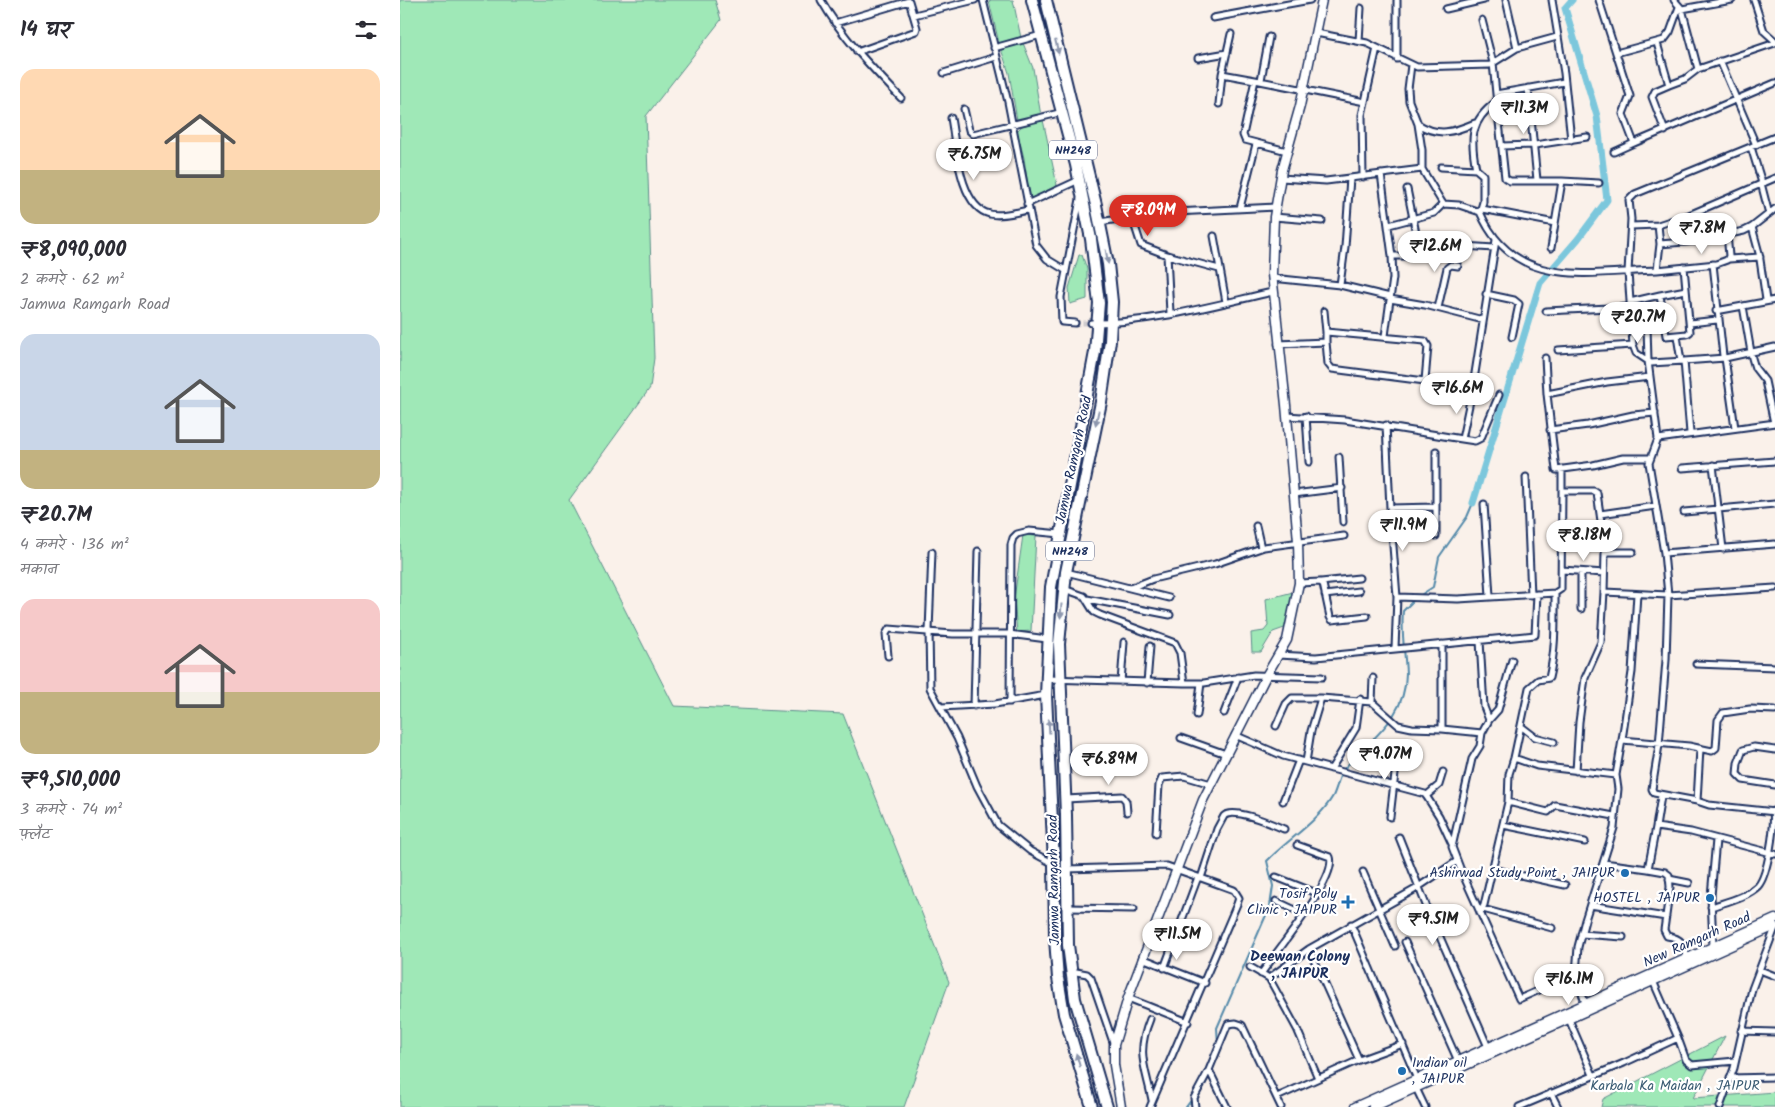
<!DOCTYPE html>
<html lang="hi">
<head>
<meta charset="utf-8">
<style>
	:root { --surface:#fff; --page:#f7f7f7; --text:#2b2b33; --muted:#7c7c81; --accent:#d93025 }
	body { margin:0; font-family:Kalam,"Playpen Sans Deva",sans-serif; background:var(--page); color:var(--text); height:100vh; display:flex; flex-direction:column; font-size:19px; white-space:nowrap }
	* { box-sizing:border-box; margin:0 }
	p { font-size:16px; color:var(--muted) }
	.icon { flex:none; width:28px; height:28px; fill:none; stroke:currentColor; stroke-width:2; stroke-linecap:round; stroke-linejoin:round }
	.map { position:relative; flex:1; overflow:hidden }
	.panel { display:flex; flex-direction:column; background:var(--surface); width:400px }
	.panel>* { flex:none }
	.price { position:absolute; translate:-50% -42px; padding:0 11px; border-radius:18px; background:#fff; color:#222; font-size:16px; line-height:32px; filter:drop-shadow(0 1px 2px #0008) }
	.price::after { content:''; position:absolute; left:50%; top:30px; width:15px; height:11px; margin-left:-8px; background:inherit; clip-path:polygon(0 0,100% 0,50% 100%) }
	.price.current { background:var(--accent); color:#fff }
	ul { padding:0; list-style:none }
	li { display:grid; align-content:center; gap:10px; height:265px; padding:0 20px }
	li span { display:grid; place-items:center; height:155px; border-radius:15px; color:#555 }
	li>.icon { margin-inline-start:auto }
	span .icon { width:90px; height:90px; fill:#fffc; stroke-width:1 }
	li b { font-size:21px }
	h2 { display:flex; justify-content:space-between; align-items:center; height:60px; padding:0 20px; font-size:21px }
	main { display:flex; flex:1; min-height:0 }
	.map>svg:first-child { display:block }
	.green { fill:#9fe8b7; stroke:#5d8c8a }
	.lines { fill:none; stroke-linecap:round; stroke-linejoin:round }
	.stream { stroke:#558aaa; stroke-width:2 }
	.canal { stroke:#7cc7dc; stroke-width:7 }
	.street-tunnel { stroke:#cdcace; stroke-width:5; stroke-dasharray:5 2.5; stroke-linecap:butt }
	.street-casing { stroke:#1b2f5e; stroke-width:9 }
	.secondary-casing { stroke:#1b2f5e; stroke-width:11 }
	.highway-casing { stroke:#1b2f5e; stroke-width:14 }
	.street { stroke:#fff; stroke-width:5 }
	.secondary { stroke:#fff; stroke-width:8 }
	.highway { stroke:#fff; stroke-width:10 }
	.oneway { fill:#8d97ae }
	.poi-dot { fill:#1f6fb2; stroke:#fff; stroke-width:2 }
	.labels { text-anchor:middle; dominant-baseline:central; stroke-width:4.5; stroke-linejoin:round; paint-order:stroke }
	.shield { fill:#fff; stroke:#5f6d8e; stroke-width:1 }
	.shield-label { font-size:12px; font-weight:bold; fill:#1b2f5e }
	.street-label { font-size:14px; fill:#1b2f5e; stroke:#fff }
	.poi-label { font-size:14px; fill:#1b2f5e; stroke:#fff; text-anchor:end }
	.park-label { font-size:14px; fill:#3c5d74; stroke:#fff }
	.neighbourhood-label { font-size:15px; font-weight:bold; fill:#1b2f5e; stroke:#fff }
</style>
</head>
<body>
<main>
<section class="panel">
<h2>14 घर<svg class="icon" aria-label="filters" viewBox="0 0 24 24"><path d="M4 7h16M4 17h16"/><circle cx="9" cy="7" r="2"/><circle cx="15" cy="17" r="2"/></svg></h2>
<ul>
<li><span style="background:linear-gradient(#ffd9b3 65%,#c2b280 0)"><svg class="icon" aria-label="home" viewBox="0 0 24 24"><path d="M3 11l9-7 9 7M6 9v11h12V9"/></svg></span><div><b>₹8,090,000</b><p>2 कमरे · 62 m²</p><p>Jamwa Ramgarh Road</p></div></li>
<li><span style="background:linear-gradient(#c9d6e8 75%,#c2b280 0)"><svg class="icon" aria-label="home" viewBox="0 0 24 24"><path d="M3 11l9-7 9 7M6 9v11h12V9"/></svg></span><div><b>₹20.7M</b><p>4 कमरे · 136 m²</p><p>मकान</p></div></li>
<li><span style="background:linear-gradient(#f6c9c9 60%,#c2b280 0)"><svg class="icon" aria-label="home" viewBox="0 0 24 24"><path d="M3 11l9-7 9 7M6 9v11h12V9"/></svg></span><div><b>₹9,510,000</b><p>3 कमरे · 74 m²</p><p>फ़्लैट</p></div></li>
</ul>
</section>
<div class="map">
<svg width="1375" height="1107" viewBox="0 0 1375 1107">
	<rect width="100%" height="100%" fill="#faf1ea"/>
	<filter id="ink" filterUnits="userSpaceOnUse"><feTurbulence type="fractalNoise" baseFrequency=".02" numOctaves="2"/><feDisplacementMap in="SourceGraphic" scale="10" xChannelSelector="R" yChannelSelector="G"/><feConvolveMatrix kernelMatrix="1 2 1 2 8 2 1 2 1" color-interpolation-filters="sRGB"/></filter>
	<g filter="url(#ink)">
		<!-- green -->
		<path class="green" d="M0 0H315L321 20 246 116 254 358 250 388 169 500 274 706 443 714 549 982 504 1107H0Z
			M591 0H613L621 38 633 68 641 116 617 120 609 73 599 43 589 1Z
			M643 120 657 185 630 200 624 158 617 131 622 126Z
			M679 255H682L687 269V299L670 304 669 288Z
			M623 535 636 536 631 631 617 632 614 599Z
			M897 591 887 627 873 632 861 652H852L851 633 864 631 868 626 866 599Z
			M1325 1036 1293 1098 1375 1092V1107H1201L1203 1099Z"/>
		<g class="lines">
			<!-- stream -->
			<path class="stream" d="M1019 596 1033 587 1039 557 1067 517 1073 503
				M943 770C970 739 1006 719 1006 673 1005 652 1001 632 1003 611L1014 600
				M818 1045 817 1028 870 906 873 886 867 861C887 840 918 822 933 796 936 790 938 781 941 774
				M786 1107 792 1099"/>
			<!-- canal -->
			<path class="canal" d="M1073 503 1140 283 1178 239 1207 200 1197 116 1165 8 1172 0"/>
			<!-- street-tunnel -->
			<path class="street-tunnel" d="M675 323H691"/>
			<defs>
				<path id="street" d="M421 0C442 37 471 67 501 98
					M583 0 608 102 636 245 647 259 665 270
					M1106 0 1117 48 1157 37
					M1152 0 1164 73 1171 140
					M1199 0 1216 53 1264 40 1270 32 1279 7
					M1274 0 1282 9 1332 0
					M1354 0 1364 31 1375 41
					M1046 9 1084 0
					M1282 9 1298 69
					M514 15 575 0
					M813 18 910 0
					M1082 20 1093 63 1096 94 1164 82
					M435 23 509 1 517 28 516 31 457 52
					M916 33 967 43 1017 67 1090 65 1117 48
					M959 41 961 8
					M1257 43 1269 85 1255 91 1252 97 1265 131
					M594 48 641 35
					M1216 53 1230 96 1223 114 1234 143 1375 83
					M798 58 827 53
					M997 59V0
					M1320 61 1356 145
					M1011 65 1008 89 1009 101 1018 124 1022 150V169
					M544 73 596 57
					M822 74 855 80
					M861 80 869 37
					M1269 85 1285 79 1298 69 1375 43
					M1128 88 1137 180
					M1096 94 1105 178 1110 181H1162L1151 248
					M819 104 822 74 831 34
					M564 109 569 130 573 134 663 112
					M551 118C556 144 559 207 590 214 601 217 617 212 628 210
					M1018 124C1038 137 1054 132 1075 123
					M1102 146 1135 145 1187 137
					M1351 147 1362 183
					M887 151 845 140 843 135 855 80 965 102
					M1214 152 1234 143
					M1041 167 1076 169
					M981 174 992 256 993 278 985 336
					M963 177 962 115 977 48
					M881 178 926 181 1022 169 1043 204 1059 205 1080 212C1114 291 1189 272 1257 270
					M1162 181 1199 183
					M1361 183 1369 214
					M1007 189 1018 243 1094 248
					M627 204 679 180
					M840 208 856 144
					M1082 209 1155 223
					M1080 212 1083 202V175L1076 169C1070 139 1070 121 1096 102
					M732 217 741 245 767 255
					M874 217 922 221
					M700 222 755 213 876 207
					M989 225 1034 213 1043 204
					M1258 225 1260 244 1257 270 1316 264 1327 260 1329 256 1327 234
					M1231 226 1258 225 1289 215 1375 178
					M1352 227 1359 253 1366 300
					M814 236 826 302
					M1260 244 1296 241 1344 231 1352 227 1375 209
					M992 256H1015L1018 252V243
					M1329 259 1360 257
					M1313 264 1323 356
					M1284 267 1290 332 1287 334 1266 336 1260 295 1286 290
					M872 278 940 285 945 247 950 178
					M940 285 990 297
					M1086 294 1114 300 1119 304 1112 337
					M990 299 1025 305 1083 320
					M1230 302 1260 295
					M1038 308 1047 268 1051 265 1058 266
					M924 311 926 332
					M1146 311 1231 307
					M1316 311 1343 306
					M770 313 767 255 819 269
					M675 323 662 322 661 297 680 199
					M691 323C747 324 818 304 873 292
					M1290 323 1317 320
					M1247 326 1248 361 1258 439 1375 423
					M1277 336 1281 361
					M878 344 926 342V332L1025 341 1028 346 1025 381 932 369 928 364 926 342
					M1233 345 1228 272 1231 219 1229 200 1235 194 1375 137
					M1158 350 1233 345 1236 353 1251 363 1284 361
					M1145 358 1147 394
					M1325 358 1375 347
					M1025 381 1073 386
					M887 416 945 420 1062 439 1073 386 1096 240
					M906 416 909 462
					M1374 423 1365 381 1355 368 1352 358 1343 306 1375 300
					M986 425 990 508 1036 507V451
					M1150 430 1188 425 1233 415 1255 413
					M1290 433 1284 361 1325 358 1335 428
					M1062 439 1075 441 1081 438 1099 395
					M1258 439 1249 463 1264 553 1268 595 1266 660 1259 745 1252 789 1254 793 1297 801 1300 749
					M939 457 943 522
					M1249 458H1223L1193 465 1156 470 1147 394 1207 382 1250 377
					M1313 465 1323 549
					M1282 468 1375 461
					M1162 469V491H1194L1197 493 1200 514
					M1126 477 1131 595
					M894 494 942 488
					M1084 504 1090 596
					M1256 506 1200 514 1205 552 1204 592 1268 595 1375 588
					M990 508 997 597 1058 599 1155 593
					M1284 512 1375 504
					M856 526 861 548
					M1036 536V507
					M532 552 529 631 530 688 557 738 577 786 598 825 630 851 654 864
					M1205 552H1233
					M1264 553 1375 544
					M1162 570 1204 573
					M666 572 769 598
					M921 582 959 578
					M899 583 920 582 923 584 930 617 932 620 967 616
					M730 588 753 579 815 564 864 547 944 536
					M925 595 959 591
					M687 599 770 615
					M1181 609V572
					M1080 641 1084 707 1089 720
					M1042 644V729L1082 733 1080 746 1072 759 1052 847 1060 868 1119 999 1176 974 1185 1003
					M995 648 997 597
					M878 655 916 657 1135 635 1137 594
					M488 656 486 634 489 629 553 634H609L647 639
					M1296 664 1375 667
					M647 679 784 683 780 653 775 643 700 615 694 612 684 596 664 589
					M721 682 724 642
					M747 683 750 646
					M784 683H804L854 675 922 677
					M610 702 611 545 613 538 617 534 629 531 661 534
					M972 702 973 678
					M574 706 578 551
					M541 707 595 704 646 695
					M824 713 838 677
					M797 715 801 683
					M876 726 886 704 892 698H921
					M1122 727 1135 737 1154 742
					M1082 733 1089 720 1098 710 1112 660
					M835 735 883 756 1025 794 1039 816 1052 844
					M781 738 826 754
					M1222 740 1232 672 1237 594
					M1375 750 1354 747 1343 750 1338 763 1337 774 1343 780 1375 785
					M1114 758 1137 766 1216 775
					M906 762 911 731 921 698 972 702 998 725 1012 728 1042 729
					M931 769 956 728 960 699
					M1176 771 1179 722 1185 678 1201 642 1204 592
					M1026 796 1039 785 1043 772
					M666 799 722 796 726 801 727 812
					M883 801 899 760
					M1297 801 1309 805 1375 812
					M1108 802 1148 812 1155 805 1214 816
					M990 817 998 748
					M1103 825 1185 842
					M1256 827 1261 796
					M756 833 759 785 762 778 784 776 811 784
					M999 837 1026 905 1088 1047
					M1204 863 1248 869
					M667 869 767 866 798 877
					M1092 869 1165 885
					M963 872 995 946
					M876 877 919 894
					M1269 879 1289 883
					M876 901 904 914
					M1190 905 1266 917
					M1311 907C1325 902 1347 897 1358 886 1368 875 1375 826 1373 811
					M667 908 734 909
					M1083 909 1152 928
					M1080 913 1084 905 1108 802 1109 774 1114 758 1129 688 1138 680 1149 678C1156 649 1155 622 1155 593L1161 589 1162 491
					M951 924 1017 1079
					M1181 934 1223 937
					M1005 942 1058 1061
					M1313 946 1311 896 1316 840
					M909 949 959 1060
					M742 958 805 983
					M1287 958C1284 944 1282 938 1267 936L1264 930 1270 887 1269 875 1265 872 1248 869 1256 827 1291 832 1375 854
					M850 967 869 978
					M764 968 798 877 800 878
					M1360 970 1375 976
					M671 971 687 974 691 978 714 1045
					M861 974C875 953 938 878 930 857L897 845
					M1176 974 1178 947 1185 920 1214 828 1218 789 1216 775 1222 740 1289 746 1312 751 1316 748 1318 720 1323 713 1350 709 1375 710
					M728 998 788 1022
					M1168 1017 1193 1075
					M750 1019C736 1053 745 1066 752 1100
					M1341 1031 1375 1032
					M1278 1038 1286 1060 1292 1065 1335 1061
					M918 1078 897 1029 869 978 909 949 1014 890 1057 861
					M1330 1078 1375 1077
					M1015 1086 1025 1107
					M1151 1093 1158 1107
					M877 1097 959 1060 1003 1044
					M750 1107 837 904 839 898 834 890 801 878 817 829 824 816C834 807 872 824 884 829
					M795 1107 794 1098 809 1070
					M827 1107 809 1070 828 1024 836 1023 842 1025 881 1107
					M1119 1107 1224 1063 1278 1038 1253 981
					M1320 1107 1334 1068 1352 989 1375 928"/>
				<path id="secondary" d="M721 1107 714 1065V1045L728 998 803 800 866 676 887 640 899 583 898 541 886 405 872 274 874 217 882 170 900 106 922 0
					M955 1107 1375 919
					M973 1107 1375 926"/>
				<path id="highway" d="M632 0 676 165 691 239 699 303 695 352 651 587 646 695 654 864 655 939 658 978 664 1014 692 1107
					M646 0 696 205 708 264 712 302 710 341 701 402 666 572 659 644 666 815 668 945 675 999 707 1107"/>
			</defs>
			<!-- street casing -->
			<use href="#street" class="street-casing"/>
			<!-- secondary casing -->
			<use href="#secondary" class="secondary-casing"/>
			<!-- highway casing -->
			<use href="#highway" class="highway-casing"/>
			<!-- street -->
			<use href="#street" class="street"/>
			<!-- secondary -->
			<use href="#secondary" class="secondary"/>
			<!-- highway -->
			<use href="#highway" class="highway"/>
		</g>
		<!-- one-way arrows -->
		<defs><path id="oneway-solid" d="M-6-.8H1V-3.2L6.5 0L1 3.2V.8H-6Z" transform="scale(1.25)"/></defs>
		<g class="oneway">
			<use href="#oneway-solid" transform="translate(657 47) rotate(76)"/>
			<use href="#oneway-solid" transform="translate(707 257) rotate(80)"/>
			<use href="#oneway-solid" transform="translate(697 418) rotate(102)"/>
			<use href="#oneway-solid" transform="translate(661 611) rotate(94)"/>
			<use href="#oneway-solid" transform="translate(649 726) rotate(-93)"/>
			<use href="#oneway-solid" transform="translate(678 1060) rotate(-106)"/>
		</g>
	</g>
	<!-- markers -->
	<g class="poi-dot">
		<circle cx="1225" cy="873" r="5"/>
		<circle cx="1310" cy="898" r="5"/>
		<path d="M945.5 894.5h5v5h5v5h-5v5h-5v-5h-5v-5h5z"/>
		<circle cx="1002" cy="1071" r="5"/>
	</g>
	<g class="labels">
		<!-- shield labels -->
		<g class="shield">
			<rect x="649" y="140.5" width="48" height="19" rx="4"/>
			<rect x="646" y="541.5" width="48" height="19" rx="4"/>
		</g>
		<g class="shield-label">
			<text x="673" y="150">NH248</text>
			<text x="670" y="551">NH248</text>
		</g>
		<!-- street labels -->
		<g class="street-label">
			<text transform="translate(674 460) rotate(-78)">Jamwa Ramgarh Road</text>
			<text transform="translate(654 880) rotate(-91)">Jamwa Ramgarh Road</text>
			<text transform="translate(1297 940) rotate(-24)">New Ramgarh Road</text>
		</g>
		<!-- poi labels -->
		<g class="poi-label">
			<text x="1215" y="873">Ashirwad Study Point , JAIPUR</text>
			<text x="937" y="894">Tosif Poly<tspan x="937" dy="16">Clinic , JAIPUR</tspan></text>
			<text x="1300" y="898">HOSTEL , JAIPUR</text>
			<text x="1012" y="1063" text-anchor="start">Indian oil<tspan x="1012" dy="16">, JAIPUR</tspan></text>
		</g>
		<!-- park labels -->
		<g class="park-label">
			<text x="1275" y="1086">Karbala Ka Maidan , JAIPUR</text>
		</g>
		<!-- neighbourhood labels -->
		<g class="neighbourhood-label">
			<text x="900" y="957">Deewan Colony<tspan x="900" dy="17">, JAIPUR</tspan></text>
		</g>
	</g>
</svg>
<b class="price" style="left:1124px;top:135px">₹11.3M</b>
<b class="price" style="left:574px;top:181px">₹6.75M</b>
<b class="price current" style="left:748px;top:237px">₹8.09M</b>
<b class="price" style="left:1302px;top:255px">₹7.8M</b>
<b class="price" style="left:1035px;top:273px">₹12.6M</b>
<b class="price" style="left:1238px;top:344px">₹20.7M</b>
<b class="price" style="left:1057px;top:415px">₹16.6M</b>
<b class="price" style="left:1003px;top:552px">₹11.9M</b>
<b class="price" style="left:1184px;top:562px">₹8.18M</b>
<b class="price" style="left:985px;top:781px">₹9.07M</b>
<b class="price" style="left:709px;top:786px">₹6.89M</b>
<b class="price" style="left:1033px;top:946px">₹9.51M</b>
<b class="price" style="left:777px;top:961px">₹11.5M</b>
<b class="price" style="left:1169px;top:1006px">₹16.1M</b>
</div>
</main>
</body>
</html>
